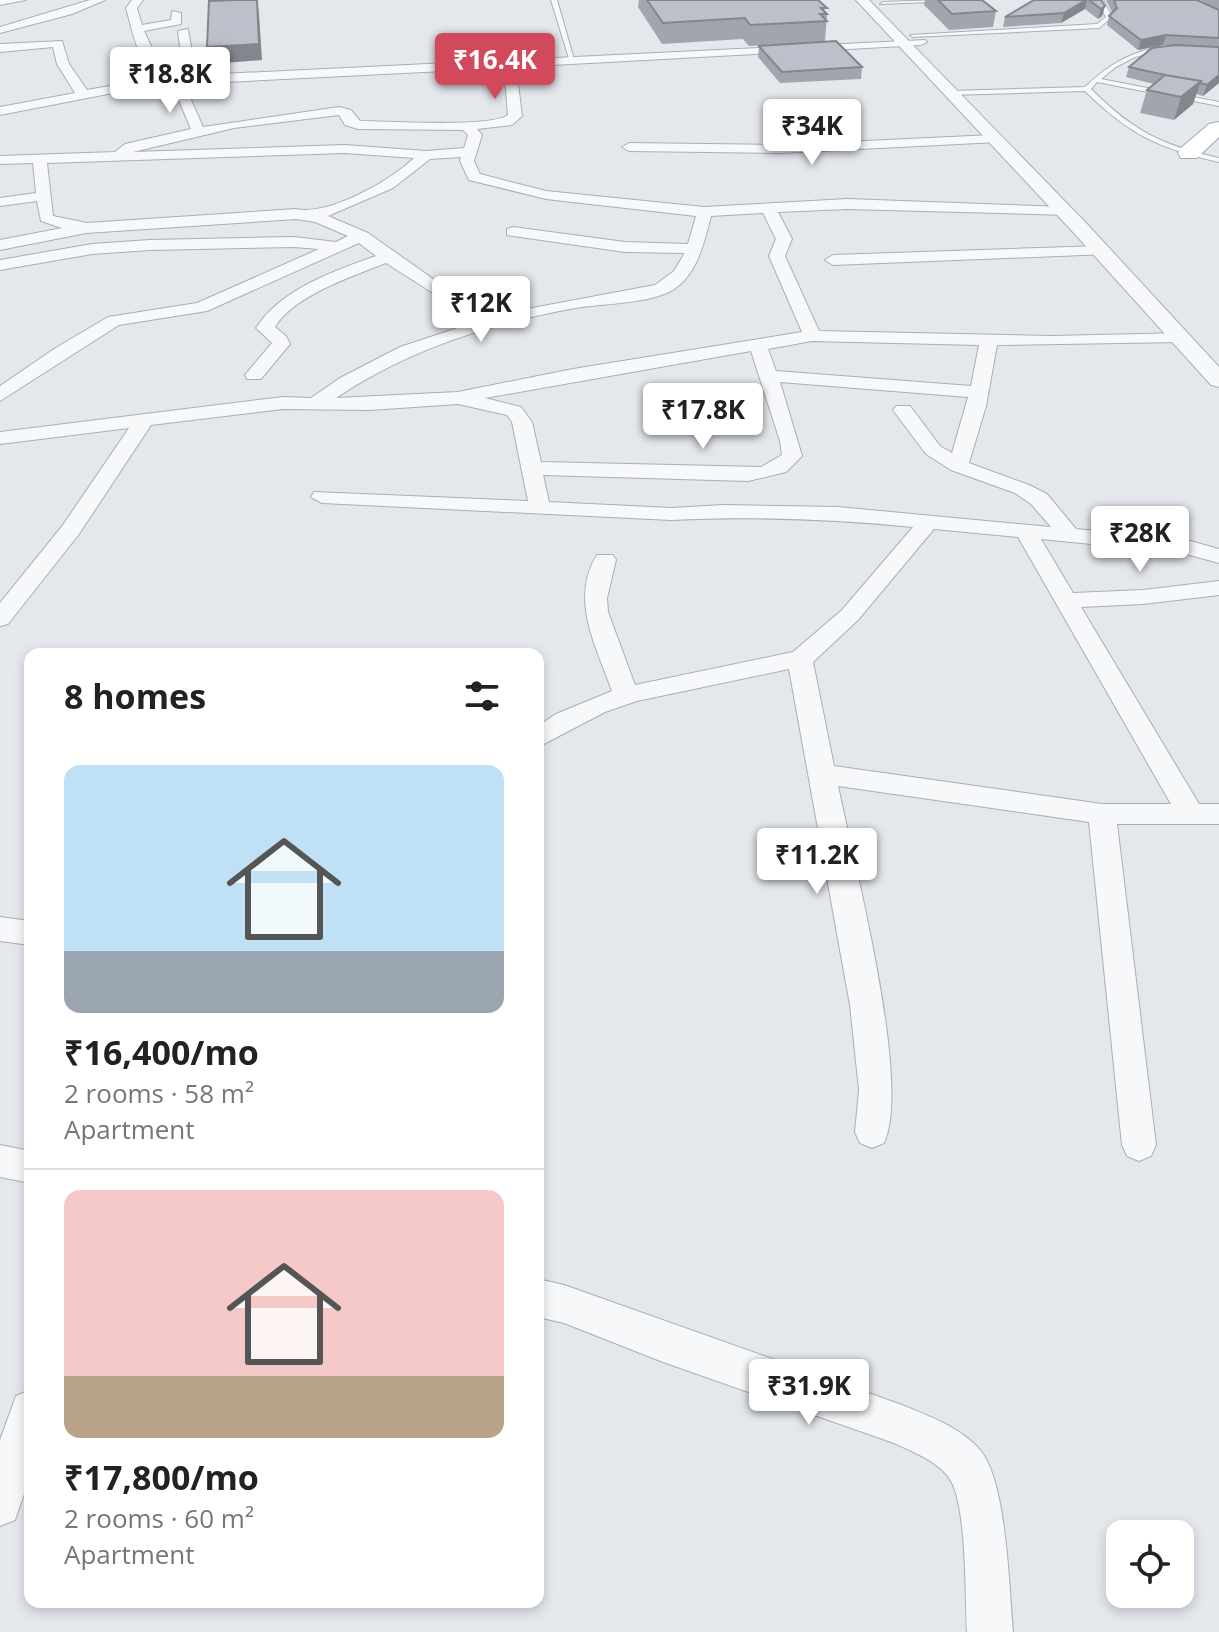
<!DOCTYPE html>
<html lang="en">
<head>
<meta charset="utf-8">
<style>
	:root { --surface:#fff; --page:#f6f6f6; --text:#222; --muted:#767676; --line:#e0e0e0; --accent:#d1495b }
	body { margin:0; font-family:"Open Sans",sans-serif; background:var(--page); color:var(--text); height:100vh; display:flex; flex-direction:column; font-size:30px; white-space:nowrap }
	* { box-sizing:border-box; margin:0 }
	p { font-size:26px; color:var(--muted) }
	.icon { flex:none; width:44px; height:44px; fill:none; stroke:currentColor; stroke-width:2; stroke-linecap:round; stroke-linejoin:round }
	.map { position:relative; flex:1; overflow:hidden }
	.side { position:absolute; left:24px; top:648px; width:520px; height:960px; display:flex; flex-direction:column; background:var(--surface); border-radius:16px; box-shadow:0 4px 12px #0003 }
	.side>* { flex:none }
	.controls { position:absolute; left:1106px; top:1520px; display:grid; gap:16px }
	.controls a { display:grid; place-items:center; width:88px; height:88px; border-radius:16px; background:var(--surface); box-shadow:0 4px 12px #0003; font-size:40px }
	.price { position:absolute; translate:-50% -68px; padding:0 18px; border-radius:8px; background:#fff; color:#222; font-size:26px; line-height:52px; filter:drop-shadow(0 2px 4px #0008) }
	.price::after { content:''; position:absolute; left:50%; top:48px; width:24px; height:18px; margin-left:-12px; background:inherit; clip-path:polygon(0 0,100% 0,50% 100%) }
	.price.on { background:var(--accent); color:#fff }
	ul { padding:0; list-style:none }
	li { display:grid; align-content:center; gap:16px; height:424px; padding:0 40px }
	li+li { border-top:2px solid var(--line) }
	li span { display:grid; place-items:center; height:248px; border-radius:16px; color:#555 }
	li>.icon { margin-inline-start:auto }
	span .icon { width:144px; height:144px; fill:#fffc; stroke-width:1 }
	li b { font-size:34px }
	h2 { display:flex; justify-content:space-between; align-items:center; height:96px; padding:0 40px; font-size:34px }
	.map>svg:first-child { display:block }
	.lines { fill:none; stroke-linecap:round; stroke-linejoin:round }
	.service-casing { stroke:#a9aeb7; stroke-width:2 }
	.minor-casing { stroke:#a9aeb7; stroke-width:2 }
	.tertiary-casing { stroke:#a9aeb7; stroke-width:2 }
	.primary-casing { stroke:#a3abb8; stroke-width:2 }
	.service { fill:#f7f8fa; fill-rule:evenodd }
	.minor { fill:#f7f8fa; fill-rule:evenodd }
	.tertiary { fill:#f7f8fa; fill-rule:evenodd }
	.primary { fill:#fff; fill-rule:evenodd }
	.wall { fill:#a1a5ae }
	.shaded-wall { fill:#83868d }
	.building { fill:#bbc0ca; stroke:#83868d; stroke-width:2 }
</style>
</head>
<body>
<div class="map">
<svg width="1219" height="1632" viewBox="0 0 1219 1632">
	<rect width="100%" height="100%" fill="#e4e7ec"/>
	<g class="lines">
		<defs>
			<path id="service" d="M551 0H557L575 63 570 62Z
				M939 0H980L880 4 883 2Z
				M1097 0H1103L1112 17 1099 28 913 37 910 35 1097 24 1106 17Z
				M1155 48 1170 49 1135 57 1116 67 1101 79 1219 102V106L1097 82 1091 89C1133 131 1161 145 1219 158V162C1158 148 1130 135 1085 91L950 95 947 93 950 91 1085 87C1106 67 1126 54 1155 48Z"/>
			<path id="minor" d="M0 0H26L0 5Z
				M90 0H105L72 14 0 33V27Z
				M132 0H143L137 8 142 25 171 20 172 11 181 13V24L144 31 160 65 182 62 178 31 188 29 194 65 168 71 180 76 925 40 927 42 921 45 516 67 522 116 512 125 477 129 482 135 474 161 480 174 546 191 704 207 847 199 1064 207 1072 212 1069 215 847 209 778 212 792 239 785 256 819 331 1051 336 1186 333 1189 337 1186 341 1180 342 997 345 986 406 969 463 1029 485 1047 494 1076 529 1183 539 1219 549V563L1182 553 1041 539 1073 593 1143 590 1219 581V595L1143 604 1081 607 1199 804H1219V824H1117L1156 1145 1151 1156 1139 1161 1127 1156 1122 1145 1089 822 838 786C853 859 912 1083 884 1143L872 1148 860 1143 855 1132 859 1090 850 1005 789 669 637 701 605 712 538 747V726L556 714 612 691C597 648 569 599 597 555H613L616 560 607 598 608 612 635 685 793 652 842 610 913 527C832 519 752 516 671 520L322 503 311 497 314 492 528 501 512 422 507 415 458 404 370 410 283 409 151 425 79 534 8 624 0 626V603L63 525 129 428 0 444V432L283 397 311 398 340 378 400 347 488 318 433 293 386 263C353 276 293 296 275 327L286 336 290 344 261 379H247L245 375 272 343 256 328C281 289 334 271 376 256L359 243 207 311 119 325 0 401V386L54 349 108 317 197 303 319 249 294 247 150 250 92 254 0 270V260L92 244 150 240 294 237 336 242 348 236 315 222 296 219 86 233 0 250V240L62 228 41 221 37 201 0 206V198L36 193 33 163 0 164V156L115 152 125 144 191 129 172 84 154 85 0 115V107L75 93 57 64 53 47 0 52V44L62 41 69 64 87 90 160 77C137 61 133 33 126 8ZM504 68 508 115C490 128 388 121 360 121L351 110 339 107 203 127 184 84ZM339 115 345 125 358 129 463 130 468 135 464 148 426 151 345 145 133 152 234 128ZM345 153 414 158C390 181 329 216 296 209L87 223 53 216 47 163ZM461 157 460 161 469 180 546 199 696 216 688 244 625 242 513 227 507 229V235L625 252 684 253 683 256 674 271 655 285 506 313 436 281 368 233 328 216 393 188 430 159ZM763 213 776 239 769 256 802 332 573 369 458 392 336 398C407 350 486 325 570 309 601 303 637 305 667 293 696 280 704 244 711 216ZM812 341 979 345 971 386 776 371 768 349ZM751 351 780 441 782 455 761 467 541 462 532 422 521 407 485 398ZM780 382 968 397 952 453 940 446 910 406H896L893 410 926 454 951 470 1015 493 1031 504 1051 527 838 507 723 505 671 508 549 502 543 475 748 481 786 472 802 456ZM934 529 1018 537 1171 804H1102L834 766 813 662 858 620Z
				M993 135 1000 139 998 142 780 153 629 151 622 147 629 143 780 145Z
				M1101 246 1109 251 1107 254 833 265 825 260 833 255Z
				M0 917 30 921V945L0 941Z
				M0 1145 30 1151V1183L0 1177Z
				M538 1279 564 1285 902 1405C929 1416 962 1428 981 1451 1007 1484 1009 1589 1013 1632H967C965 1596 967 1510 951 1481 940 1462 913 1452 894 1443L663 1362 564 1323 538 1317Z
				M30 1390V1477L15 1520 0 1526V1440L16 1396Z"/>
			<path id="tertiary" d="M856 0H869L1087 224 1219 367V387L1211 385 1073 232Z"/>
			<path id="primary" d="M1219 122V137L1197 158H1181L1178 153 1181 148 1209 124Z"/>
		</defs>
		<!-- service casing -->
		<use href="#service" class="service-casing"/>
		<!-- minor casing -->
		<use href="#minor" class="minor-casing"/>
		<!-- tertiary casing -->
		<use href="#tertiary" class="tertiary-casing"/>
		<!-- primary casing -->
		<use href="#primary" class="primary-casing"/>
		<!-- service -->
		<use href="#service" class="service"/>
		<!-- minor -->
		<use href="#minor" class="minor"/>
		<!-- tertiary -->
		<use href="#tertiary" class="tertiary"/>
		<!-- primary -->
		<use href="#primary" class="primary"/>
	</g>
	<!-- wall -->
	<path class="wall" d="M639 0H818L827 14 825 42 749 46 743 39 662 44 638 7Z
		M925 0H982L996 11 993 27 949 30 924 5Z
		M1034 0H1101L1105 6 1102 16 1098 19 1085 9 1061 23 1003 27 1005 17Z
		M1106 0H1197L1218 10 1200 0H1219V83L1203 96 1196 94 1193 104 1174 120 1140 113 1147 90 1154 84 1126 77 1129 67 1170 45H1163L1138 50 1107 25 1109 16 1112 12Z
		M759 46 862 67 861 79 780 83 758 57Z"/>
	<!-- shaded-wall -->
	<path class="shaded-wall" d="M257 0 259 14 262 60 211 64 207 47Z
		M1086 0H1087L1085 9 1061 23 1064 13Z
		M1105 6 1102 16 1098 19 1101 9Z
		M1166 35 1163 45 1138 50 1141 40Z
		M1219 75V83L1203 96 1207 85Z
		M1201 81 1193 104 1174 120 1181 97Z"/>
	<!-- building -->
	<path class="building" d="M235 0H257L259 44 207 47 209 1Z
		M647 0H818L827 8H821L827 14H820L827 21 750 25 745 18 663 23Z
		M938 0H982L996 11 952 14Z
		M1034 0H1086L1064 13 1005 17Z
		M1089 0H1101L1105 6 1101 9Z
		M1114 0H1197L1219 10V38L1166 35 1141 40 1109 16 1117 8Z
		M836 41 862 67 782 72 759 46Z
		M1175 45 1219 47V75L1207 85 1200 83 1201 81 1165 75 1129 67 1152 48Z
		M1165 75 1201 81 1181 97 1147 90Z"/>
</svg>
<div class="controls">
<a><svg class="icon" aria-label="locate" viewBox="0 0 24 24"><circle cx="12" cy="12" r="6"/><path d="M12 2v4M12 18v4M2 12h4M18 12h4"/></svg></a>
</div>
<b class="price on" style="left:495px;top:101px">₹16.4K</b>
<b class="price" style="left:170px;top:115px">₹18.8K</b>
<b class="price" style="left:812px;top:167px">₹34K</b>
<b class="price" style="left:481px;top:344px">₹12K</b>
<b class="price" style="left:703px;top:451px">₹17.8K</b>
<b class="price" style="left:1140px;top:574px">₹28K</b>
<b class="price" style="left:817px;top:896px">₹11.2K</b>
<b class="price" style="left:809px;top:1427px">₹31.9K</b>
<section class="side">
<h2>8 homes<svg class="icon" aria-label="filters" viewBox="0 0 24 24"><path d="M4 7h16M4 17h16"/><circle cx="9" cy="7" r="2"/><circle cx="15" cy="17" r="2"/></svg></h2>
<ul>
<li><span style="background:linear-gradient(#bfe0f5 75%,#9aa5b1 0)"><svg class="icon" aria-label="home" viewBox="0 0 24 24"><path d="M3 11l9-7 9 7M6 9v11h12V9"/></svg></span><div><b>₹16,400/mo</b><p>2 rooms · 58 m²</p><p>Apartment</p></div></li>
<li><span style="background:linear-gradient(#f6c9c9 75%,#b9a48a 0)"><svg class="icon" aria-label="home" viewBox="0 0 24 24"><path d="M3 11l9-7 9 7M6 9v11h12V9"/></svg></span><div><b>₹17,800/mo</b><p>2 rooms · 60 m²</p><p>Apartment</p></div></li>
</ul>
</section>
</div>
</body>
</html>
